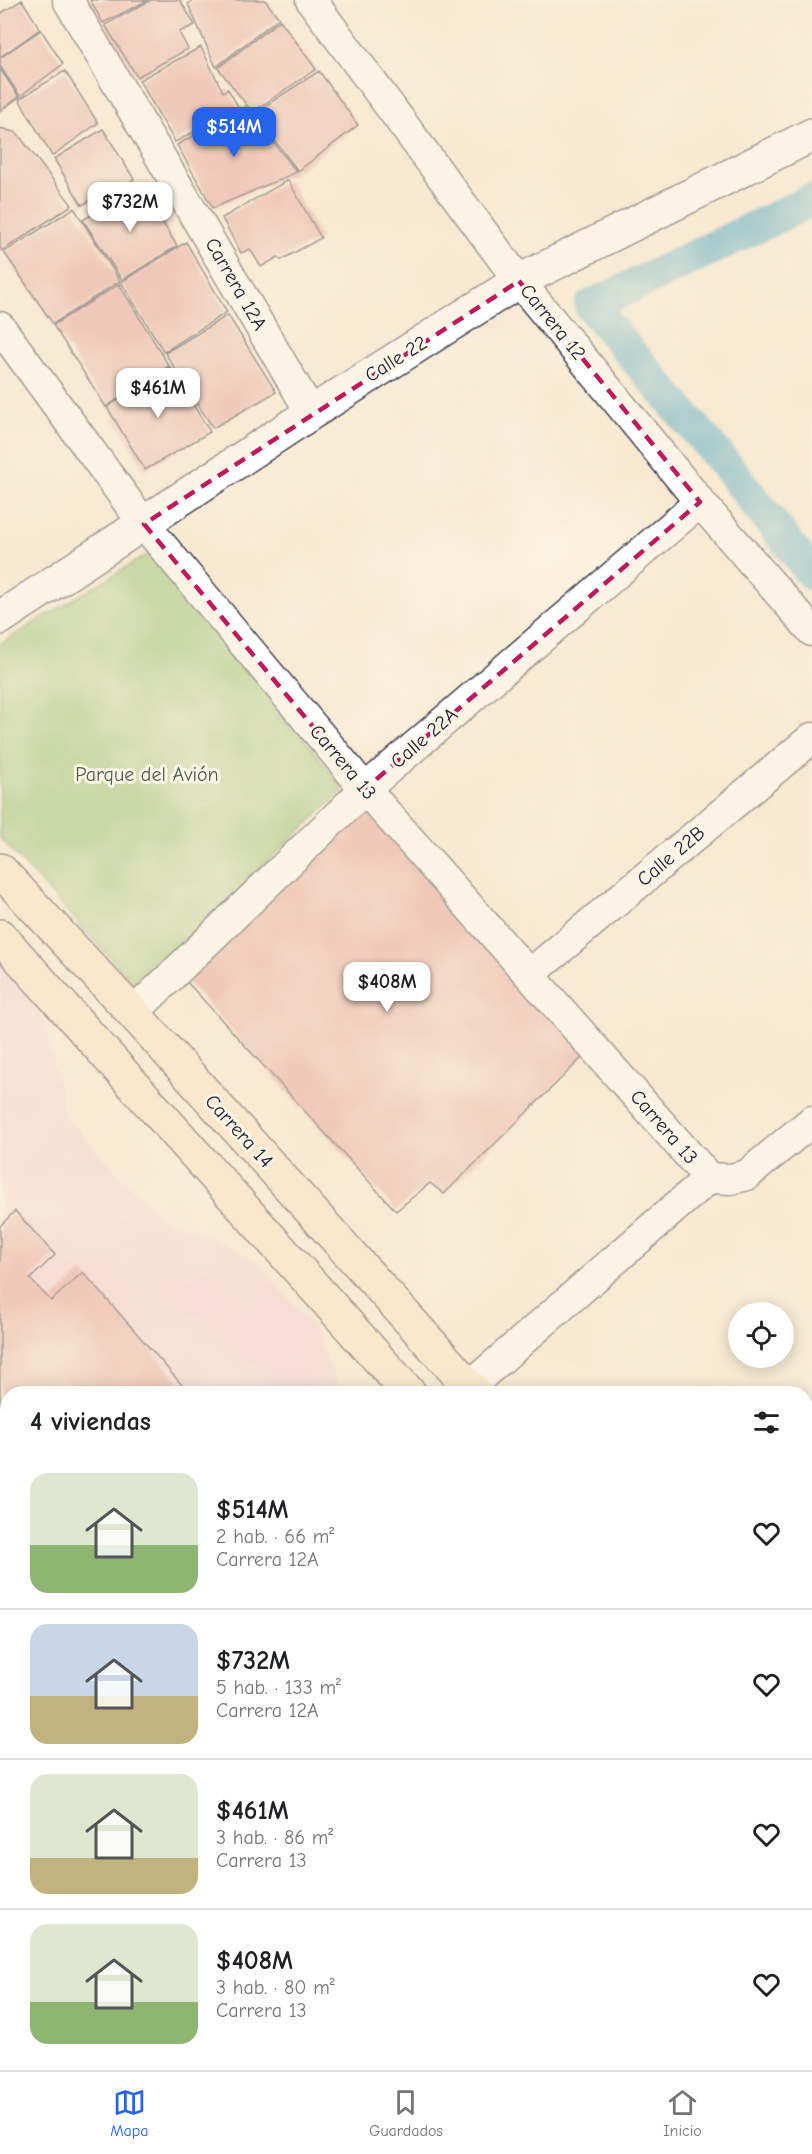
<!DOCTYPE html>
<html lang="es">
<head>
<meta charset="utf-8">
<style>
	:root { --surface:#fff; --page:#f6f6f6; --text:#202124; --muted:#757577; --line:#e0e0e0; --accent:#2563eb }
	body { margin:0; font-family:"Comic Neue",sans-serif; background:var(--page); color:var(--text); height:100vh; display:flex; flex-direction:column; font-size:22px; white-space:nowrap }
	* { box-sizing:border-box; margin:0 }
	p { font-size:20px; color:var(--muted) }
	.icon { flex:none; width:33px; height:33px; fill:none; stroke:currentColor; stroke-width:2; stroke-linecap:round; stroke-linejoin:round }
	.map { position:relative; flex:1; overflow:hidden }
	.side { position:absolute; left:0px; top:1386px; width:813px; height:684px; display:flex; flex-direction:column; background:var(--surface); border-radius:24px 24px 0 0; box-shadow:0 3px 15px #0003 }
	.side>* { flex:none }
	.tools { position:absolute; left:728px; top:1302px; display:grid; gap:12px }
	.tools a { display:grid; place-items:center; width:66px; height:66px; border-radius:50%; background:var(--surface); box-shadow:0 3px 15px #0003; font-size:30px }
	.price { position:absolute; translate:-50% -51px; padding:0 14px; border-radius:12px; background:#fff; color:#222; font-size:20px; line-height:39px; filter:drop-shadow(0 2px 3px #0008) }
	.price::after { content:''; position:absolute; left:50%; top:36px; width:18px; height:14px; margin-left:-9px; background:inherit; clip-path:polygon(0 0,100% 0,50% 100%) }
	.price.on { background:var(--accent); color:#fff }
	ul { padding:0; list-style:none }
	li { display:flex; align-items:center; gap:18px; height:150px; padding:0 30px }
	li+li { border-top:2px solid var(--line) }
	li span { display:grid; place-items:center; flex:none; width:168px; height:120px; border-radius:18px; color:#555 }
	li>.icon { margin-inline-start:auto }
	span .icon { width:72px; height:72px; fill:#fffc; stroke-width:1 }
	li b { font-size:26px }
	h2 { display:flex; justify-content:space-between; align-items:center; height:72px; padding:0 30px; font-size:26px }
	.menu { display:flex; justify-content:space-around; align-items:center; height:84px; border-top:2px solid var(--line); background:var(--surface); font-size:16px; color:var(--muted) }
	.menu a { display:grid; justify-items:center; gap:3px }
	.menu .on { color:var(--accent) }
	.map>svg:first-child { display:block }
	.built { fill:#f6cfd9 }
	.green { fill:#93c474; stroke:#5a7358; stroke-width:1.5 }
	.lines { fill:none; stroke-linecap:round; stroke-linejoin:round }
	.canal { stroke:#47a7c7; stroke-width:34 }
	.building { fill:#e4a19b }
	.service-casing { stroke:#424052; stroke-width:18 }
	.minor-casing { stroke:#424052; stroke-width:33 }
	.tertiary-casing { stroke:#424052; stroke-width:36 }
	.secondary-casing { stroke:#424052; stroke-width:36 }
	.service { stroke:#fff; stroke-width:15 }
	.minor { stroke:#fff; stroke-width:30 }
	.tertiary { stroke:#fff; stroke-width:33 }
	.secondary { stroke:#fde5c5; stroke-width:33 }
	.marked { fill:none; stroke:#c2185b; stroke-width:4.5; stroke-dasharray:12 8; stroke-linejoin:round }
	.labels { text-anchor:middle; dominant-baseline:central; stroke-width:6; stroke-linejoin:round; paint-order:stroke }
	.street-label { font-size:20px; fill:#22223b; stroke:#fcf5e5 }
	.park-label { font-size:20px; fill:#4a5b4f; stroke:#fcf5e5 }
</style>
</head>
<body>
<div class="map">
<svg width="812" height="2070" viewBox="0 0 812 2070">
	<rect width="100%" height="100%" fill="#fcf5e5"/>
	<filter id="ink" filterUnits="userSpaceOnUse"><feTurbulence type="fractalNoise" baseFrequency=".0167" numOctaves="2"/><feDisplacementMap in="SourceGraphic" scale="12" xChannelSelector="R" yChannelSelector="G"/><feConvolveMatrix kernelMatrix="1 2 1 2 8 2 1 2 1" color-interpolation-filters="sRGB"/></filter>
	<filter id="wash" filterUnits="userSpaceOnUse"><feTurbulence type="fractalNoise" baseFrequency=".008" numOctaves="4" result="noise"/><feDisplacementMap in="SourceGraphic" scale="24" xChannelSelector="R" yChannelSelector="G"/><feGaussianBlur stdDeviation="1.35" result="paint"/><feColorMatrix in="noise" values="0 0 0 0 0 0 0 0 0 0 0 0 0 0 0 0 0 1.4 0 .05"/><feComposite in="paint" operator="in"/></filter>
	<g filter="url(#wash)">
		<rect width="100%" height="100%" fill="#f8e9d2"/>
		<!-- built -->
		<path class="built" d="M0 960 44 1007 64 1116 162 1219 199 1231 258 1262 314 1329 341 1393 8 1394V2062L387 2063 377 2070H0Z
			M806 1916 812 1923V1940L806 1956Z
			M806 2027 812 2031V2070H509L519 2062H806Z"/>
		<!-- green -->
		<path class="green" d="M158 548 344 790 135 985 0 838V644Z"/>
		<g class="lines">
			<!-- canal -->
			<path class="canal" d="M812 200 591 306 722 460 812 574"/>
		</g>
		<g id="blocks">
			<!-- building -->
			<path class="building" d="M22 0 40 29 0 57V14Z
				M90 0H148L103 23Z
				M151 0H180L195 25 179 32 188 49 137 77 105 25Z
				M194 0H265L279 18 216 67 188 4Z
				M280 20 316 69 252 112 218 68Z
				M41 30 63 64 20 96 0 66V58Z
				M201 47 223 92 228 89 239 108 175 142 139 80Z
				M0 69 19 97 0 111Z
				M65 71 98 123 52 156 19 99Z
				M319 71 358 125 298 171 254 113Z
				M245 107 297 172 213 208 177 145Z
				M0 128 17 133 72 205 2 251 0 248Z
				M103 129 134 179 95 205 91 200 82 205 54 159Z
				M288 180 321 238 281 260 278 257 261 267 250 249 241 253 222 218Z
				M140 185 177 246 122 280 83 220Z
				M74 208 120 281 53 324 4 252Z
				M186 242 227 312 164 352 121 282Z
				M119 284 169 366 106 407 53 325Z
				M228 315 276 392 213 428 165 353Z
				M170 367 210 432 145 470 107 407Z
				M364 802 589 1051 444 1194 430 1183 396 1211 187 982Z
				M15 1211 55 1255 30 1279 51 1301 83 1272 190 1394H8V1796L0 1803V1226Z
				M8 1821V1852L0 1844V1828Z
				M0 1995 8 2003V2040L0 2047Z
				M208 2062 211 2070H187L206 2062Z"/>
		</g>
	</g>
	<g filter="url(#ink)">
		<use href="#blocks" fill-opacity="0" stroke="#424052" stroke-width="1.5"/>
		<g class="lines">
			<defs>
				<path id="service" d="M806 1522 812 1517
					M0 1862 8 1866
					M0 1957 8 1958
					M229 2062 236 2070
					M370 2062 374 2070"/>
				<path id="minor" d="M68 0 311 413
					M311 0 519 281 700 502 812 631
					M0 327 144 524 365 789 709 1178
					M530 974 812 738
					M133 1013 365 789 700 502
					M470 1386 709 1178 731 1179 747 1175 812 1121
					M440 2070 450 2062"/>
				<path id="tertiary" d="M0 618 311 413 519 281 812 135"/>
				<path id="secondary" d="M0 870 133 1013 476 1394
					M0 936 410 1394
					M806 1756 812 1763
					M806 1826 812 1833"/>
			</defs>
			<!-- service casing -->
			<use href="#service" class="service-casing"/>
			<!-- minor casing -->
			<use href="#minor" class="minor-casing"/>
			<!-- tertiary casing -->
			<use href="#tertiary" class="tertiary-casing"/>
			<!-- secondary casing -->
			<use href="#secondary" class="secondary-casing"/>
			<!-- service -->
			<use href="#service" class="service"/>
			<!-- minor -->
			<use href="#minor" class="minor"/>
			<!-- tertiary -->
			<use href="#tertiary" class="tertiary"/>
			<!-- secondary -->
			<use href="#secondary" class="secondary"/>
		</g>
	</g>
	<!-- marked area -->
	<path d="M0 0H812V2070H0ZM519 281 700 502 365 789 144 524Z" fill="#f8e9d2" fill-opacity=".55" fill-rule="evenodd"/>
	<path class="marked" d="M519 281 700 502 365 789 144 524Z"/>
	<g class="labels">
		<!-- street labels -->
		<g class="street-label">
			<text transform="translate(236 284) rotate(60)">Carrera 12A</text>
			<text transform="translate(553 322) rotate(51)">Carrera 12</text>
			<text transform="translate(396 359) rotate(-32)">Calle 22</text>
			<text transform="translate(424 738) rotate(-41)">Calle 22A</text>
			<text transform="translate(343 762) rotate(50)">Carrera 13</text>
			<text transform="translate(671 856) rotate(-40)">Calle 22B</text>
			<text transform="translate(664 1127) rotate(49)">Carrera 13</text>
			<text transform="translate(239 1131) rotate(48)">Carrera 14</text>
		</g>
		<!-- park labels -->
		<g class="park-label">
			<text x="147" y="774">Parque del Avión</text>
		</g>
	</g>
</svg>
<div class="tools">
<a><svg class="icon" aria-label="locate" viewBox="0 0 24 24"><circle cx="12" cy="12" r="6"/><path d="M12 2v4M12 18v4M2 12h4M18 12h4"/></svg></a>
</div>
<b class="price on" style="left:234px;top:158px">$514M</b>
<b class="price" style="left:130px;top:233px">$732M</b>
<b class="price" style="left:158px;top:419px">$461M</b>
<b class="price" style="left:387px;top:1013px">$408M</b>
<section class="side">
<h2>4 viviendas<svg class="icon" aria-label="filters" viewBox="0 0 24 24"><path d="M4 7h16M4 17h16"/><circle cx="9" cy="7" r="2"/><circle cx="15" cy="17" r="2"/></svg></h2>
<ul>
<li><span style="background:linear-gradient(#dfe7d0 60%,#8fb573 0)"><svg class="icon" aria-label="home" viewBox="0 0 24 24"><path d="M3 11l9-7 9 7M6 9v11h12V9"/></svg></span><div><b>$514M</b><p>2 hab. · 66 m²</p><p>Carrera 12A</p></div><svg class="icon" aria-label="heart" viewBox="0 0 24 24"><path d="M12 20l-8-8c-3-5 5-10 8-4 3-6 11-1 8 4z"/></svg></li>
<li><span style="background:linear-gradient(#c9d6e8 60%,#c2b280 0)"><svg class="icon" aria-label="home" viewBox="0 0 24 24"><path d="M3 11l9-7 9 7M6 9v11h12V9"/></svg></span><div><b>$732M</b><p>5 hab. · 133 m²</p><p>Carrera 12A</p></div><svg class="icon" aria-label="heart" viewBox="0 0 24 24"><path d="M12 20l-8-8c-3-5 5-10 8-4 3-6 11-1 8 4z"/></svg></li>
<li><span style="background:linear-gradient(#dfe7d0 70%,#c2b280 0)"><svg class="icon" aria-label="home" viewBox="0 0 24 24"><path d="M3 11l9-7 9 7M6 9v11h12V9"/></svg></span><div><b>$461M</b><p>3 hab. · 86 m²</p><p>Carrera 13</p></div><svg class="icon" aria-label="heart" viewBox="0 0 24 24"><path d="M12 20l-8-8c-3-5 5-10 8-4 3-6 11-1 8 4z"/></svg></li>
<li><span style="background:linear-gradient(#dfe7d0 65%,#8fb573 0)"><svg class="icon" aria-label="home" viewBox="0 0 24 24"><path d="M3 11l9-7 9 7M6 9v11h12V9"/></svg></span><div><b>$408M</b><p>3 hab. · 80 m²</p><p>Carrera 13</p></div><svg class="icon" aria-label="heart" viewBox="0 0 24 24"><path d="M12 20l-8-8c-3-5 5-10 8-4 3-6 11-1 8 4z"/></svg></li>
</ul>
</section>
</div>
<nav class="menu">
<a class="on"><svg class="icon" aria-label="map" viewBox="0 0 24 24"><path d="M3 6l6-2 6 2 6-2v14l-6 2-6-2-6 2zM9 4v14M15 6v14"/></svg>Mapa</a>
<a><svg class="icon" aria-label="saved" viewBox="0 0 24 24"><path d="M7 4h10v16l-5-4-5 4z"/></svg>Guardados</a>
<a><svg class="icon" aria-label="home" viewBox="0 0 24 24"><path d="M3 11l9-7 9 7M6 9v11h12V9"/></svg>Inicio</a>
</nav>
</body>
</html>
